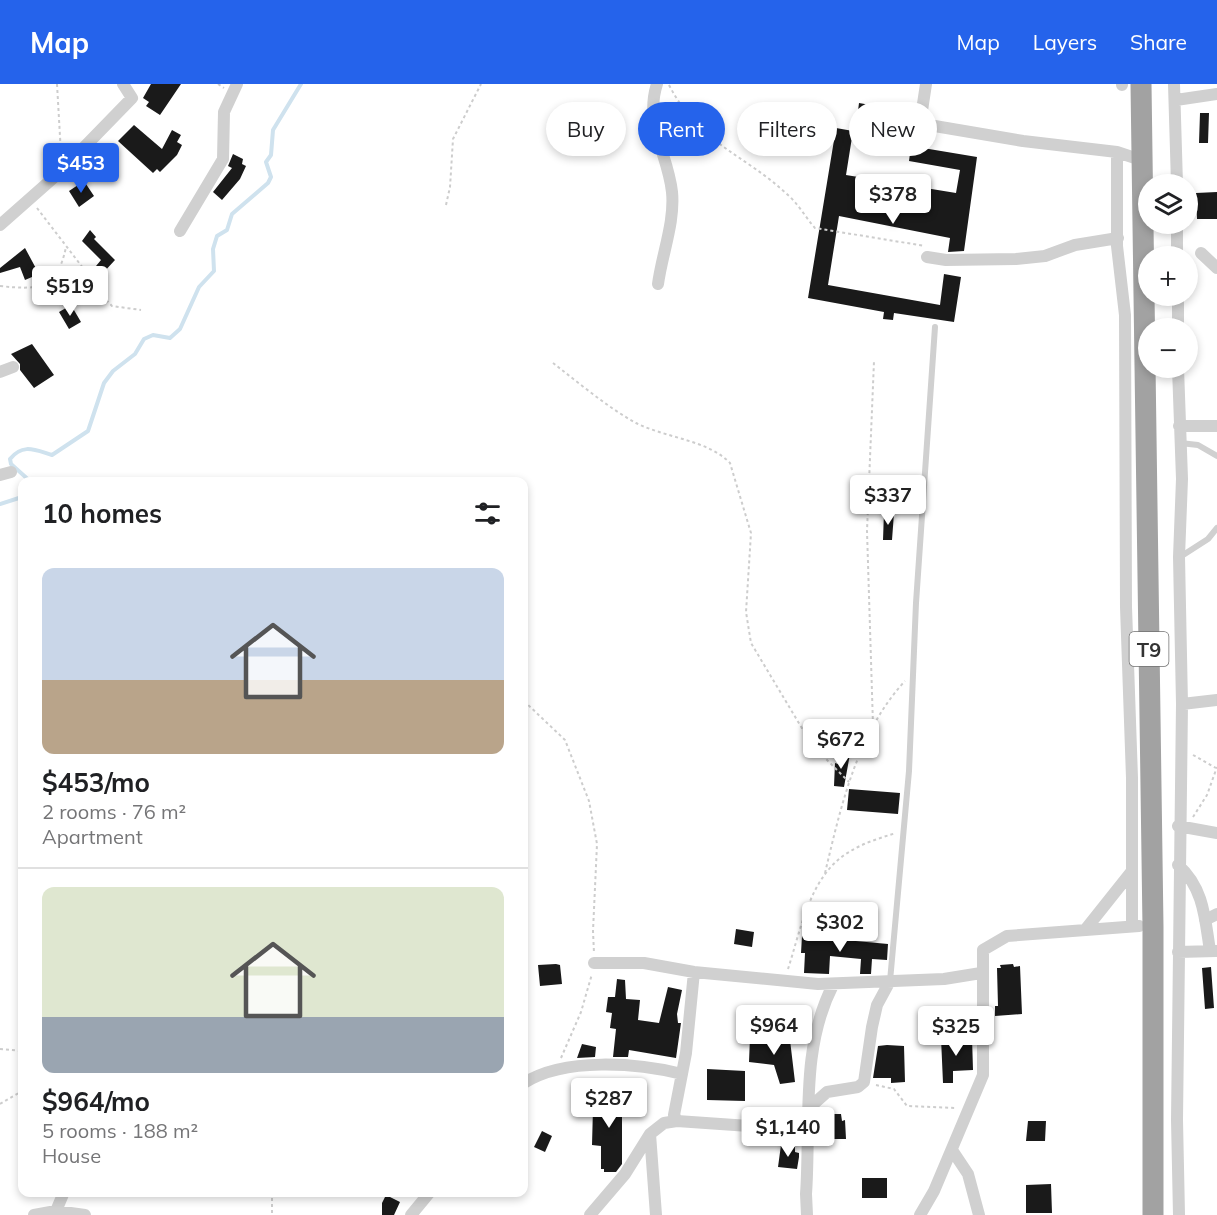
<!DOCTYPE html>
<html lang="en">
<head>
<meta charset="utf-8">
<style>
	:root { --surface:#fff; --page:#f6f6f6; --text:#202124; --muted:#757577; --line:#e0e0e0; --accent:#2563eb }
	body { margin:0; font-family:Mulish,sans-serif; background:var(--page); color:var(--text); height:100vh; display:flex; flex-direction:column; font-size:22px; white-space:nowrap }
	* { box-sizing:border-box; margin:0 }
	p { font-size:20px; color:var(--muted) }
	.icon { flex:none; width:33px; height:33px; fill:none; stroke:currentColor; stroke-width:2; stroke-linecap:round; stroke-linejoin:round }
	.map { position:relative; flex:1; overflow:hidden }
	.details { position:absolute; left:18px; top:393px; width:510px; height:720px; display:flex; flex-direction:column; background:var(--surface); border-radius:12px; box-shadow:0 3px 9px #0003 }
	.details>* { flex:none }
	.banner { position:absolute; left:546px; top:18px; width:570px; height:54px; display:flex; gap:12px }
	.controls { position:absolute; left:1138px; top:90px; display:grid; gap:12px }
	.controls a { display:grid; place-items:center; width:60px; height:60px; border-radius:50%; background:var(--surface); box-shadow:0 3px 9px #0003; font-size:30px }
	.price { position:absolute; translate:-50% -51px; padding:0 14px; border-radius:6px; background:#fff; color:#222; font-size:20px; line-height:39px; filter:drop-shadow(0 2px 3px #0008) }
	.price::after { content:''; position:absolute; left:50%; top:36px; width:18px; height:14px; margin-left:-9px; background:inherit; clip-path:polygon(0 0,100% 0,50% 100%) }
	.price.current { background:var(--accent); color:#fff }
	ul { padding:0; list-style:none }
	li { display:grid; align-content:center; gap:12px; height:318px; padding:0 24px }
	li+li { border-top:2px solid var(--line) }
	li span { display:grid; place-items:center; height:186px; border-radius:12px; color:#555 }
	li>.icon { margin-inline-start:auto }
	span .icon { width:108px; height:108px; fill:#fffc; stroke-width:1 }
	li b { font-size:26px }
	h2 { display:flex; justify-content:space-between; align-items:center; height:72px; padding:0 24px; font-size:26px }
	.pill { padding:0 21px; border-radius:27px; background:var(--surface); box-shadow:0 3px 9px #0003; font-size:21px; line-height:54px }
	.pill.current { background:var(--accent); color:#fff }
	header { display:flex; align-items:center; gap:36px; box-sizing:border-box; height:84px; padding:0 30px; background:var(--accent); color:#fff }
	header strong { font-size:28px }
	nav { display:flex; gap:33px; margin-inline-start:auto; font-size:21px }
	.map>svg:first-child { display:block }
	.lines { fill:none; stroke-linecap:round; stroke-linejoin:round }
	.stream { stroke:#cfe2ee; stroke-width:4 }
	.building { fill:#1a1a1a }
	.path { stroke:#cdcdcd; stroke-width:2; stroke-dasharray:3 3; stroke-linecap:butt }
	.service { stroke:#d0d0d0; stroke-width:6 }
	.minor { stroke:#d0d0d0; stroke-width:12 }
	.trunk { stroke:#a2a2a2; stroke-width:21 }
	.labels { text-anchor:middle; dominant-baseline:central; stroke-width:6; stroke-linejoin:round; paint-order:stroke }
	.shield { fill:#fff; stroke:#707070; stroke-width:1.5 }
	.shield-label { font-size:20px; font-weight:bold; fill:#333 }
</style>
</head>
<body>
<header>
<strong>Map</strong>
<nav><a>Map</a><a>Layers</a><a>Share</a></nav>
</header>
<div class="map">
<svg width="1217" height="1131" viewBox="0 0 1217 1131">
	<rect width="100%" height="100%" fill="#fff"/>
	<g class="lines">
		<!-- stream -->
		<path class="stream" d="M31 398 11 380 10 375C23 359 35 366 52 371L88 347 104 299 113 287 135 270 144 255 153 251 170 254 180 245 199 203 214 187 213 165 217 152 227 146 232 130 268 99 271 93 266 78 271 71 273 46 301 0
			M0 420 22 413"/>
	</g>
	<!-- building -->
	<path class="building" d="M151 0H181L160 31 146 22 149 18 143 14Z
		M859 19 910 28 908 43 857 35Z
		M1200 29H1209L1208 59H1199Z
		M134 41 162 65 172 46 181 51 177 58 182 61 177 71 160 88 157 85 153 89 118 57Z
		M836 44 853 47 846 91 956 109 960 86 909 77 911 62 977 73 964 167 948 168 950 154 839 132 828 201 940 221 944 190 961 193 954 238 894 229 893 236 883 235 884 228 808 214Z
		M233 70 243 75 242 80 246 82 240 95 222 116 213 108 232 84 228 82Z
		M84 97 94 112 79 123 69 107Z
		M1217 108V135H1197L1196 109Z
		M90 146 96 153 94 155 115 176 103 189 96 182 101 176 82 157Z
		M25 164 39 190 25 196 20 183 0 189V184Z
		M71 221 81 238 69 245 59 228Z
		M32 260 54 291 34 304 20 286V280L11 270Z
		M884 428 894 429 892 456H883Z
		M839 669 850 670 844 703 834 702 835 679 838 680Z
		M849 705 900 709 898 730 847 726Z
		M736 845 754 848 752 863 734 860Z
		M802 852 888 860 887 876 872 875 871 890H860L861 875 830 872 829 890 804 889 805 869H801Z
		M556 880 560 881 562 900 540 902 538 881Z
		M1013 880 1014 883 1020 882 1022 930 995 932V922H998L997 884H1001L1000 881Z
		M1211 883 1214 924 1205 925 1202 884Z
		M617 895 625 896 626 915 640 916 638 936 659 939 668 903 682 906 677 930 678 939H681L676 974 629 966 628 973H613L616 945 610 944 612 929 606 928 608 913H615Z
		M750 953 790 956 795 998 780 1000 774 981 749 978Z
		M972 953 973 986 953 987V999H943L941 954Z
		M582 960 596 963 595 973 577 974Z
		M887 961 904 962 905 998 891 999V994H873L878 962Z
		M707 985 745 987V1017L707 1016Z
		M603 1002 620 1003 622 1009V1080L616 1088H604V1085H601V1062L592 1061 593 1024 601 1025Z
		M830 1030H841L842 1037 845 1036 846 1055H824V1051H819L818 1034H830Z
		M1028 1037H1046L1045 1057H1026Z
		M542 1047 552 1052 545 1068 534 1063Z
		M781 1061 795 1063V1068L799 1069V1073L797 1085 778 1083Z
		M862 1094H887V1114H862Z
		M1051 1100 1052 1129H1026V1101Z
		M386 1111 400 1118 394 1131H382V1119Z"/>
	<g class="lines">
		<!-- path -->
		<path class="path" d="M57 0 61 70
			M218 0 224 4
			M669 1C700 61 745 70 789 112 799 121 806 134 815 144L925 162
			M446 121 450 103 453 55 481 0
			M37 124 83 184 90 205
			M56 189 73 204 98 207 112 222 141 226
			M0 202C38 206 57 206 66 163
			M553 279C579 299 607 323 636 339 666 354 708 356 730 379L751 449 746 528 751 559 803 646 827 676 849 698
			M524 617 565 656 589 717 597 760 593 847 594 869
			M873 641 867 447 874 277
			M1193 671 1216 684
			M1193 733 1207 711 1217 683
			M825 789C841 722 857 649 905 597
			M788 885C801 845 810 791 849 768 863 759 880 754 896 749
			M0 965 22 967
			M561 974 581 928 592 890
			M876 1001 894 1005 907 1022 957 1024
			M0 1020 22 1007
			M272 1108V1131"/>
		<!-- service -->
		<path class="service" d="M1180 359 1198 361 1217 372
			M1180 473 1208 455 1217 444
			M890 897 909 687 916 519 935 243"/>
		<!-- minor -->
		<path class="minor" d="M657 0C644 40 668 70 672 108 675 138 662 170 658 200
			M1174 0 1177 100
			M1122 1V0
			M1176 16 1217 10
			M921 33 926 0
			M917 39 1023 57 1117 68 1141 76
			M1117 68V162L1125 231 1126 523 1132 694V841
			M1177 140V172
			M0 141 60 88 132 14 123 0
			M180 147 223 75 224 28 237 0
			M1201 169 1217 184
			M927 173 946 176 1016 175 1045 172 1075 161 1118 154
			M1178 212V244
			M1178 284 1182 395 1179 473 1182 620 1177 1036 1179 1131
			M0 288 13 283
			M1179 342H1217
			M0 391 11 388
			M1182 620 1217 616
			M1178 742 1217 749
			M1178 781C1204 804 1205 835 1210 867
			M1205 836 1217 830
			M1085 846 1132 787
			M1178 868 1216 867
			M594 879H644L694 888 818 900 944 895 981 889
			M524 999C565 973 637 979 682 990
			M809 1024 827 1008 858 1003 864 998 872 943 877 921 890 897
			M677 1037 674 1031 686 969 694 888
			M650 1050 656 1131
			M952 1066 968 1090 979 1131
			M56 1127 64 1108
			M34 1131 56 1127 85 1131
			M411 1131 430 1108
			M590 1131 625 1090 650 1050 664 1039 677 1037 749 1042 809 1039
			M807 1131 806 1110C811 1040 800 965 833 901
			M920 1131 934 1107 983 991V866L1007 852 1139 842"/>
		<!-- trunk -->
		<path class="trunk" d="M1141 0 1153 843V1131"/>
	</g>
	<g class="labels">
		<!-- shield labels -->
		<rect class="shield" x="1129.5" y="548" width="39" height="34" rx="4.5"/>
		<g class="shield-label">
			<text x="1149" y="565">T9</text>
		</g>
	</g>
</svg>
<div class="controls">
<a><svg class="icon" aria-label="layers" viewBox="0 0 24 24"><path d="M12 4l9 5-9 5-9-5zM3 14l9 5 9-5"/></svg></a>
<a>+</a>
<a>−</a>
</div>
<b class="price current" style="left:81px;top:110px">$453</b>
<b class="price" style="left:893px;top:141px">$378</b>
<b class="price" style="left:70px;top:233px">$519</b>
<b class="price" style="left:888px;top:442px">$337</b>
<b class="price" style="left:841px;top:686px">$672</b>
<b class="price" style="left:840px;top:869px">$302</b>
<b class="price" style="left:774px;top:972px">$964</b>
<b class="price" style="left:956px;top:973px">$325</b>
<b class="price" style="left:609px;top:1045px">$287</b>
<b class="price" style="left:788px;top:1074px">$1,140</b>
<div class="banner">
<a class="pill">Buy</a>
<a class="pill current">Rent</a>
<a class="pill">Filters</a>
<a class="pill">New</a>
</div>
<section class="details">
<h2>10 homes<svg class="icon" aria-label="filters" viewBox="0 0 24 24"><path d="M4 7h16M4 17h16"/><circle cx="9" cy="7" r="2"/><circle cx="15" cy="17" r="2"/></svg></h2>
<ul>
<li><span style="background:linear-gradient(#c9d6e8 60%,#b9a48a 0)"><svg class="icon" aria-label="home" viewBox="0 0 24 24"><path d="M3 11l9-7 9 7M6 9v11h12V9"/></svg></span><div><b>$453/mo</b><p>2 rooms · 76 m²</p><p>Apartment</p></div></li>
<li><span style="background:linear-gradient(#dfe7d0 70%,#9aa5b1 0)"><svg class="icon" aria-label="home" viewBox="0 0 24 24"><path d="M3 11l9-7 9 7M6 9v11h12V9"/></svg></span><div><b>$964/mo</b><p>5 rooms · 188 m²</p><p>House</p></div></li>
</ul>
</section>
</div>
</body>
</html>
